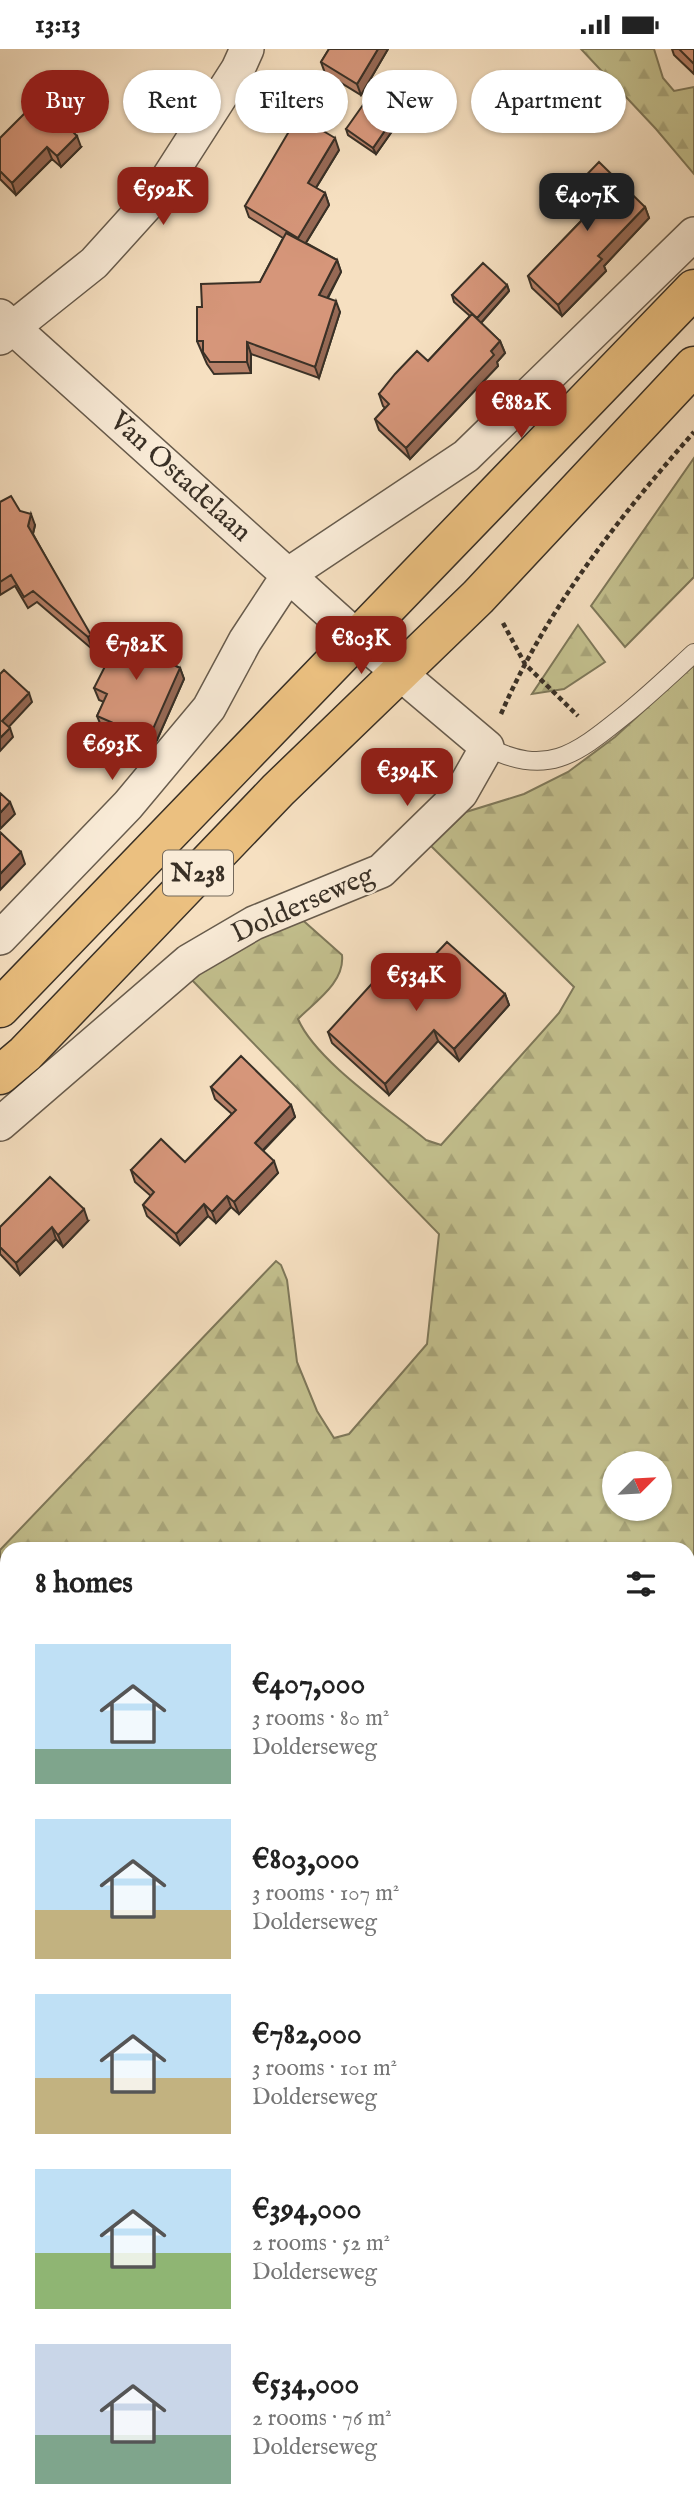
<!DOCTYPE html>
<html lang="en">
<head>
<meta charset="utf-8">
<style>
	:root { --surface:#fff; --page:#f6f6f6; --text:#222; --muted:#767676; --accent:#8f2418 }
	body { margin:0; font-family:"IM FELL English",serif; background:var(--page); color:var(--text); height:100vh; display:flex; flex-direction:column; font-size:26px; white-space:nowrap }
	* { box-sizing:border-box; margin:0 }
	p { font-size:23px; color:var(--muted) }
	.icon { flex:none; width:38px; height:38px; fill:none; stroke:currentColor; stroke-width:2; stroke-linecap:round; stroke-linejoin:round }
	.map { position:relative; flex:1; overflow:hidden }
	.details { position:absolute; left:0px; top:1493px; width:695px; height:975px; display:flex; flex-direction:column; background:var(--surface); border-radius:21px 21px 0 0; box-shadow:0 2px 5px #0004 }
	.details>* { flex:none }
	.banner { position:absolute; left:21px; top:21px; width:653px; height:63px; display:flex; gap:14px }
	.needle { width:46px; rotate:66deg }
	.buttons { position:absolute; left:602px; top:1402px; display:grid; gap:14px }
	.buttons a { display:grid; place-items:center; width:70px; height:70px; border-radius:50%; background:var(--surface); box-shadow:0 2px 5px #0004; font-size:35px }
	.price { position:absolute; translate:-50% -60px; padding:0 16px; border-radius:14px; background:var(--accent); color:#fff; font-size:23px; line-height:46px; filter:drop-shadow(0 2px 4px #0008) }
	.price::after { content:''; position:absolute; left:50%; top:42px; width:21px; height:16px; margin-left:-10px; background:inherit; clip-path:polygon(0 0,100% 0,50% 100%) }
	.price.selected { background:#222; color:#fff }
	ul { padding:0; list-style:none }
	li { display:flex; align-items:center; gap:21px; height:175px; padding:0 35px }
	li span { display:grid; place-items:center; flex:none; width:196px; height:140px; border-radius:0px; color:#555 }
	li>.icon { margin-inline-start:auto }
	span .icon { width:84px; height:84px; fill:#fffc; stroke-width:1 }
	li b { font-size:30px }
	h2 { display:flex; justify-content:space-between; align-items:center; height:84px; padding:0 35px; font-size:30px }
	.pill { padding:0 24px; border-radius:32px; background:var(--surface); box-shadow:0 2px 5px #0004; font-size:24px; line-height:63px }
	.pill.selected { background:var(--accent); color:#fff }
	.status { display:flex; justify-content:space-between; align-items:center; height:49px; padding:0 35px; background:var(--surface); direction:ltr }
	.status svg { height:19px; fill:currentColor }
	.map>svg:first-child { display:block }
	.green { fill:#c3c08e; stroke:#7e785a; stroke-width:2 }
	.forest { fill:url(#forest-firs); stroke:#7e785a; stroke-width:2; fill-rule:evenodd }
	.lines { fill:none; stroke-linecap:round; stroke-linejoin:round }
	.lane-casing { stroke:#685c4d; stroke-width:20 }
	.street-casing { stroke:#685c4d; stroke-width:36 }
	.primary-casing { stroke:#393026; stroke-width:41 }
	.path { stroke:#393026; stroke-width:4.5; stroke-dasharray:5 3.5; stroke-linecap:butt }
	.lane { stroke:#f9ebd7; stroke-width:18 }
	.street { stroke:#f9ebd7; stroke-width:33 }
	.primary { stroke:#ebc080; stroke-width:38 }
	.wall { fill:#b88169; stroke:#393026; stroke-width:2 }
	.shaded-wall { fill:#966955; stroke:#393026; stroke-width:2 }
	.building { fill:#d6967a; stroke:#393026; stroke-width:2 }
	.labels { text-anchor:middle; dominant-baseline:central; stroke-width:5; stroke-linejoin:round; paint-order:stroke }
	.shield { fill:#f9ebd7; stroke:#73685b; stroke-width:2 }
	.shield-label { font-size:26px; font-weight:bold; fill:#393026 }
	.street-label { font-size:28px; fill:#393026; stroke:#f9ebd7 }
</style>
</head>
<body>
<div class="status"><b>13:13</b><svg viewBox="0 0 49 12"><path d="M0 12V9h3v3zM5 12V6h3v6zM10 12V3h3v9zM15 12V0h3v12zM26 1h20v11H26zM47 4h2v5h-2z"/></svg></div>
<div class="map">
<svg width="694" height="2466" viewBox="0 0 694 2466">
	<defs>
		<pattern id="forest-firs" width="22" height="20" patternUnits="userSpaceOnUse" patternTransform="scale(1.75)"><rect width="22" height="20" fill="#c3c08e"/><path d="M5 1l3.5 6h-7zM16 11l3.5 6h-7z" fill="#a8a57a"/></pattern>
	</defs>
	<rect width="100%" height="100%" fill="#f6e0c1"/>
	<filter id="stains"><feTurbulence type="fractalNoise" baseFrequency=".00286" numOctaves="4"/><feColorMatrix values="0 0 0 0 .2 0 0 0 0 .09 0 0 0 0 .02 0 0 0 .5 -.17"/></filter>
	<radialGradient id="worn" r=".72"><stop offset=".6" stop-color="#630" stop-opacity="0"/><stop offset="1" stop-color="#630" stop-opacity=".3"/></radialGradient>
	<!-- green -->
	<path class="green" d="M688 2331 694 2337V2466H358L352 2461 688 2460Z"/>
	<!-- forest -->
	<path class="forest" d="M581 0H654L663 29 674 42 694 38V125L656 80Z
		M694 409V528L625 598 591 557Z
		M578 576 605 613 564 640 532 645Z
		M694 616V2337L688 2331V1500H7V2460H129L135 2466H0V1501L276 1212 281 1216 287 1231 297 1313 317 1362 334 1389 349 1385 427 1295 439 1185 189 928 298 867 342 906C345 933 316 952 298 970 316 1012 390 1061 426 1091L441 1096 559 964 574 938 431 797 466 763 524 745 568 723 615 688ZM614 1414H660V1460H614Z
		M352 2461 358 2466H186L180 2461Z"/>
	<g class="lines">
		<defs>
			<path id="lane" d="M487 698C546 728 575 706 622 668 647 648 670 626 694 604"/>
			<path id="street" d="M0 267 358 589 487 698 461 744 381 822 254 874 189 912 0 1075
				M0 289 94 214 161 140 238 20 247 0
				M0 889 128 756 209 659 245 592 289 525 466 407 694 185"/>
			<path id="primary" d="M0 959 694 240
				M0 1026 25 1005 278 741 478 548 694 317"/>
		</defs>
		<!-- lane casing -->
		<use href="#lane" class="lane-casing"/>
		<!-- street casing -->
		<use href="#street" class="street-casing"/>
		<!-- primary casing -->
		<use href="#primary" class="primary-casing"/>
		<!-- path -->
		<path class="path" d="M503 574 525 615 578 667
			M501 665C546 561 619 468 694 383"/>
		<!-- lane -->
		<use href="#lane" class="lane"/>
		<!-- street -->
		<use href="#street" class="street"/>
		<!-- primary -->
		<use href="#primary" class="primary"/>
	</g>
	<!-- wall -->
	<path class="wall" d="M329 0H388L361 46 325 24 321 13Z
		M672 0H694V25L674 6Z
		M397 64 400 71 376 105 348 86 346 80Z
		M0 89 81 98 61 118 52 110 16 146 0 130Z
		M339 101 316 139 325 144 329 156 306 194 337 211 341 223 328 249 340 263 319 329 251 305V324L214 325 207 315 197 292 202 258 260 233 283 189 249 168 245 157Z
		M568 145 645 158 649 169 604 217 606 222 562 267 532 239 528 227 584 169 572 157Z
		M507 236 509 242 481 274 500 292 505 304 497 313 498 317 410 410 379 381 375 370 385 359 383 357 379 345 428 312 470 267 454 253 452 246Z
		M0 453 20 462 35 476 33 485 95 597 92 600 37 553 28 559 15 537 0 546Z
		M165 593 172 615 180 619 184 630 157 691 150 700 102 679 97 667 104 653 99 651 94 639Z
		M505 945 509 956 459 1012 438 992 389 1046 332 994 328 983 397 946Z
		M211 1038 291 1056 295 1068 263 1102 278 1124 239 1165 231 1158 216 1174 208 1167 180 1196 147 1167 143 1156 151 1147 135 1133 131 1121 185 1113 232 1065 215 1050Z
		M88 1172 63 1198 56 1190 20 1226 0 1205V1178Z"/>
	<!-- shaded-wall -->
	<path class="shaded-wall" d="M378 0H388L361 46 357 35Z
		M397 64 400 71 376 105 373 99Z
		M77 87 81 98 61 118 57 107Z
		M335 89 339 101 312 145 308 134Z
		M47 98 52 110 16 146 12 134Z
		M325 144 329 156 302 200 298 189Z
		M645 158 649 169 604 217 606 222 562 267 558 256 598 207Z
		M337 211 341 223 323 257 319 246Z
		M507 236 509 242 479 276 477 269Z
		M336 252 340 263 319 329 315 318Z
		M500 292 505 304 497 313 498 317 410 410 406 399Z
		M247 293 251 305V324L247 313Z
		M31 465 35 476 32 488 28 477Z
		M91 586 95 597 92 600 88 588Z
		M165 593 172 615 169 624 162 601Z
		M180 619 184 630 157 691 150 700 145 688Z
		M29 644 32 653 6 681 2 672Z
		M10 679 13 688 0 702V689Z
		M10 753 15 765 0 780V764Z
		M21 803 25 815 0 841V825Z
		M505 945 509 956 459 1012 454 1000Z
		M434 981 438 992 389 1046 385 1035Z
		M291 1056 295 1068 259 1105 255 1094Z
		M274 1112 278 1124 239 1165 234 1153Z
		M227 1147 231 1158 216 1174 212 1163Z
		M204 1155 208 1167 180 1196 176 1185Z
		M84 1160 88 1172 63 1198 58 1186Z
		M52 1178 56 1190 20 1226 16 1214Z"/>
	<!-- building -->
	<path class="building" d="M329 0H378L357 35 321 13Z
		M679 0H694V15Z
		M370 46 397 64 373 99 346 80Z
		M40 49 77 87 57 107 47 98 12 134 0 122V89Z
		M298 67 335 89 308 134 325 144 298 189 245 157Z
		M599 113 645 158 598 207 602 210 558 256 528 227 588 165 568 145Z
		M286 184 337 211 319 246 336 252 315 318 247 293V313H210L203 303V292H197V258H202L201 235 260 233Z
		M483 214 507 236 477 269 452 246Z
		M472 265 500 292 491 302 494 306 406 399 375 370 389 355 379 345 395 325 417 302 428 312Z
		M11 447 20 462 31 465 28 477 91 586 88 588 33 542 24 548 11 526 0 533V453Z
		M126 576 165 593 162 601 168 603 165 612 180 619 153 680 145 688 97 667 107 645 94 639Z
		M4 621 29 644 2 672 10 679 0 689V625Z
		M0 744 10 753 0 764Z
		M0 783 21 803 0 825Z
		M447 893 505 945 454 1000 434 981 385 1035 328 983 378 928 397 946Z
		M241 1007 291 1056 255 1094 274 1112 234 1153 227 1147 212 1163 204 1155 176 1185 143 1156 154 1143 131 1121 161 1090 185 1113 236 1061 211 1038Z
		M50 1128 84 1160 58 1186 52 1178 16 1214 0 1198V1178Z"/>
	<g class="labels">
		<!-- shield labels -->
		<rect class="shield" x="163" y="801.5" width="70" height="45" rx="5"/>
		<g class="shield-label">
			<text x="198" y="824">N238</text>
		</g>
		<!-- street labels -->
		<g class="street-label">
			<text transform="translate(180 428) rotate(42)">Van Ostadelaan</text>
			<text transform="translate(303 856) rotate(-24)">Dolderseweg</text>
		</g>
	</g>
	<rect width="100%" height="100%" filter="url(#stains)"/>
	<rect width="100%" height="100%" fill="url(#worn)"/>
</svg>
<div class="buttons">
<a><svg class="needle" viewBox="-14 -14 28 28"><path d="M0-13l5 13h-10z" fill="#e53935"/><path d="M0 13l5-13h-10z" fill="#767676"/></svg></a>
</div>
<b class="price" style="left:163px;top:178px">€592K</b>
<b class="price selected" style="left:587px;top:184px">€407K</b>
<b class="price" style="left:521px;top:391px">€882K</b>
<b class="price" style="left:361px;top:627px">€803K</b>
<b class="price" style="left:136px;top:633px">€782K</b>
<b class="price" style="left:112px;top:733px">€693K</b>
<b class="price" style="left:407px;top:759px">€394K</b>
<b class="price" style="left:416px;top:964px">€534K</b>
<div class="banner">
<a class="pill selected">Buy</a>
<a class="pill">Rent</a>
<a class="pill">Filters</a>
<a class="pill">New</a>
<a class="pill">Apartment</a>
</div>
<section class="details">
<h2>8 homes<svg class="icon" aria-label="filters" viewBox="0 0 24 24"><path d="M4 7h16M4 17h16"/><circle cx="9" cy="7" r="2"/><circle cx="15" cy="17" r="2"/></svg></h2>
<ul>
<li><span style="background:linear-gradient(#bfe0f5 75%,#7fa58c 0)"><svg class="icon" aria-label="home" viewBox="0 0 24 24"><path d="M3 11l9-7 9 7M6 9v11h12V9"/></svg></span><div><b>€407,000</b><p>3 rooms · 80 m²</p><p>Dolderseweg</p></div></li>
<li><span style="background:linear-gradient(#bfe0f5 65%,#c2b280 0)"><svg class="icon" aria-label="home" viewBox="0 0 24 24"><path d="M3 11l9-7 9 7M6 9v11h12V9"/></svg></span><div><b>€803,000</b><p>3 rooms · 107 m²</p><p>Dolderseweg</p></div></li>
<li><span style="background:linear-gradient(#bfe0f5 60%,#c2b280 0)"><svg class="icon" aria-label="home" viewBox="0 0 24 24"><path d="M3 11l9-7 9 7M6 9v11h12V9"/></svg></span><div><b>€782,000</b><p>3 rooms · 101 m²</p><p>Dolderseweg</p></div></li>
<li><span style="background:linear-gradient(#bfe0f5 60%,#8fb573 0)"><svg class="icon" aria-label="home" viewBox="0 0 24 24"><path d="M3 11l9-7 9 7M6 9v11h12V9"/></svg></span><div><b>€394,000</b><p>2 rooms · 52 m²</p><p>Dolderseweg</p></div></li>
<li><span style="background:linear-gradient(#c9d6e8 65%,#7fa58c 0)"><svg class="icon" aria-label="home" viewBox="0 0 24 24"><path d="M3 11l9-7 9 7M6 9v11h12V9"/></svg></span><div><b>€534,000</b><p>2 rooms · 76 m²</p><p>Dolderseweg</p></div></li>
</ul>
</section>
</div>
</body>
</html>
